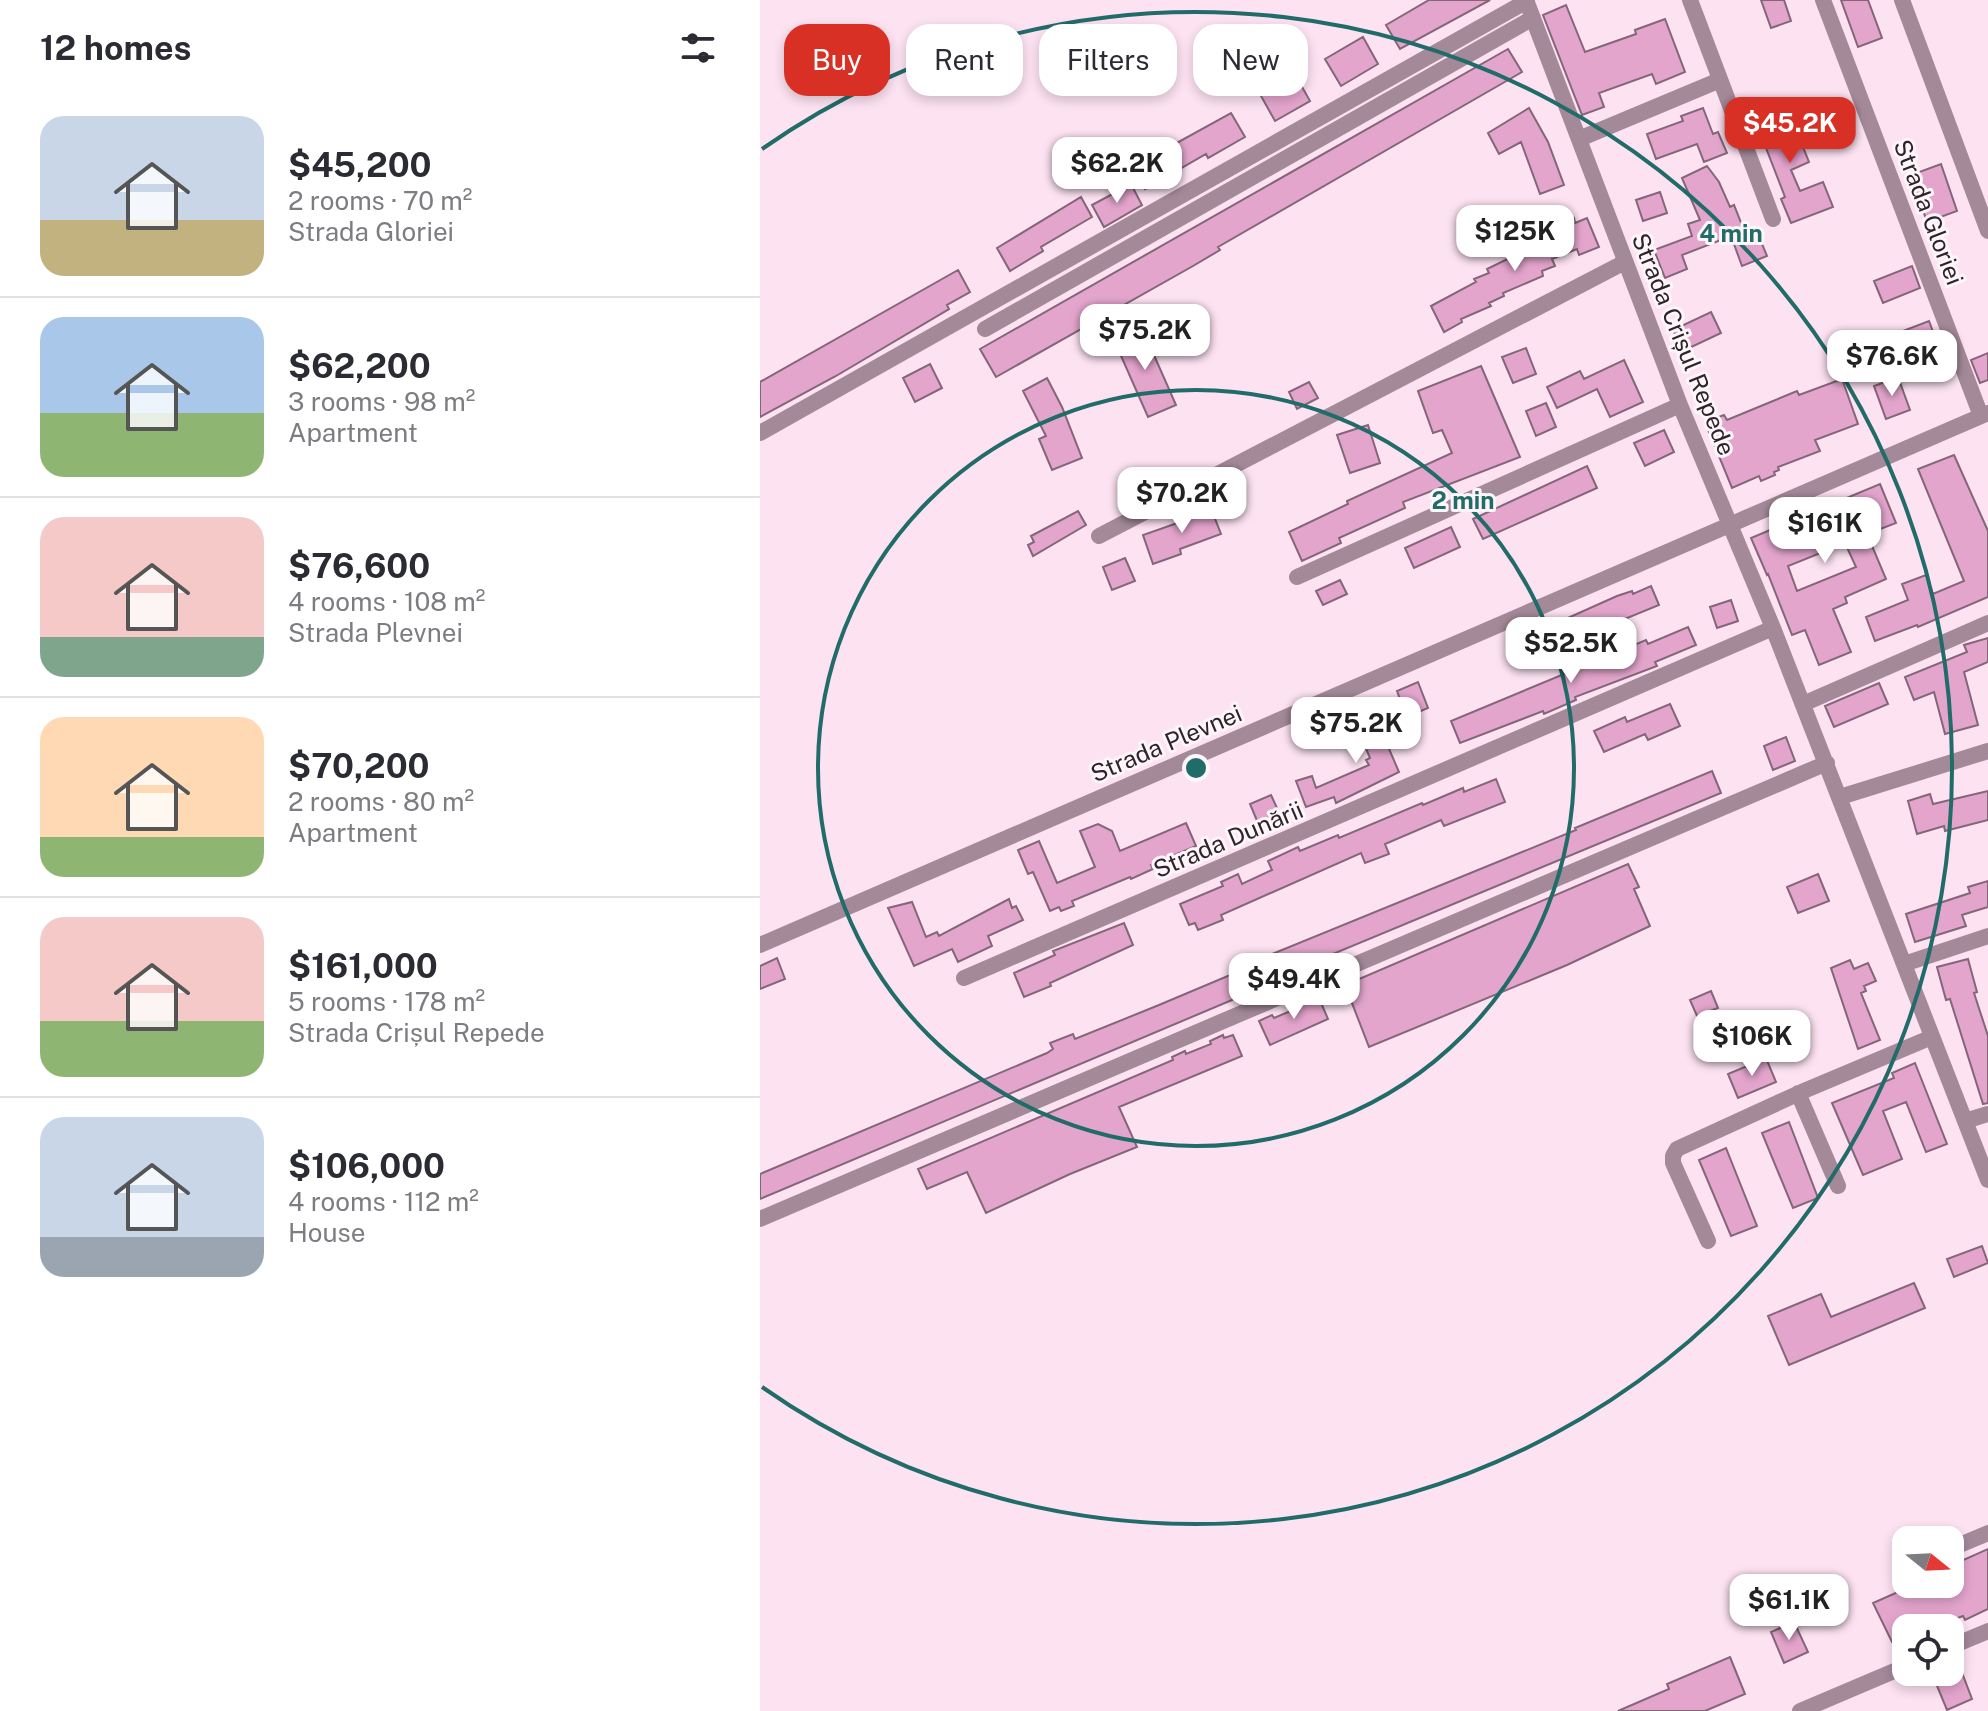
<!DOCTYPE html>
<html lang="en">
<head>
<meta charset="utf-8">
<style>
	:root { --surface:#fff; --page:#f7f7f7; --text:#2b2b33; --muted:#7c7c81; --line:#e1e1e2; --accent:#d93025 }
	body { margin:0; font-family:"Public Sans",sans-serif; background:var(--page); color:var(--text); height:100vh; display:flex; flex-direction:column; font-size:30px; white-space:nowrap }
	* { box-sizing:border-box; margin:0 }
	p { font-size:26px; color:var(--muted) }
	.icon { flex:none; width:44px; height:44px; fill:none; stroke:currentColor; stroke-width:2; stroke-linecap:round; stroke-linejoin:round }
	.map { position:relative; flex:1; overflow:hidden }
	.panel { display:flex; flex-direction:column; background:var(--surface); width:760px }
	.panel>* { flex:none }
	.guide { position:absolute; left:24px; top:24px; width:760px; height:72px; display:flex; gap:16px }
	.needle { width:52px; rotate:108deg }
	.tools { position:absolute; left:1132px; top:1526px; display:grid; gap:16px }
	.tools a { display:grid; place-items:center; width:72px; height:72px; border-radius:16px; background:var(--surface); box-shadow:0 4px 12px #0003; font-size:40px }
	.price { position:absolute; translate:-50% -68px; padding:0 18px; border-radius:16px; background:#fff; color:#222; font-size:26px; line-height:52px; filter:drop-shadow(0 2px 4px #0008) }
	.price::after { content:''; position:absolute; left:50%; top:48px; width:24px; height:18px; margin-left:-12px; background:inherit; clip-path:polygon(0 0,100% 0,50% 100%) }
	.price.on { background:var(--accent); color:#fff }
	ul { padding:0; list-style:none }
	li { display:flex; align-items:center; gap:24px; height:200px; padding:0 40px }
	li+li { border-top:2px solid var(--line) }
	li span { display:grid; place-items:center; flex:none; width:224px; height:160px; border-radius:24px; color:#555 }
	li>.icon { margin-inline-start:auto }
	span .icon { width:96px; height:96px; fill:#fffc; stroke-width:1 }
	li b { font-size:34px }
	h2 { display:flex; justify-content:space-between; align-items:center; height:96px; padding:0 40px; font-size:34px }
	.pill { padding:0 28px; border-radius:24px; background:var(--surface); box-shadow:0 4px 12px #0003; font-size:28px; line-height:72px }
	.pill.on { background:var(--accent); color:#fff }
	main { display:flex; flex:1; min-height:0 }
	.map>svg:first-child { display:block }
	.building { fill:#e4a5cd; stroke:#836678; stroke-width:2; fill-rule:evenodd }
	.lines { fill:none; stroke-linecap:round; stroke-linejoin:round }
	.minor { stroke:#a48999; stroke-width:16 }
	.ring { fill:none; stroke:#216c69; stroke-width:4 }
	.labels { text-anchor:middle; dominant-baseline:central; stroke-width:6; stroke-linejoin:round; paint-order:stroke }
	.street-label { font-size:24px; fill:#2f232a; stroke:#fcf5f9 }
	.centre { fill:#216c69; stroke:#fcf5f9; stroke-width:4 }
	.ring-label { font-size:24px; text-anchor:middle; font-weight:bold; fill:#216c69; stroke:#fcf5f9; stroke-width:6; stroke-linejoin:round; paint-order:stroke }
</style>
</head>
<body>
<main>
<section class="panel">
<h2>12 homes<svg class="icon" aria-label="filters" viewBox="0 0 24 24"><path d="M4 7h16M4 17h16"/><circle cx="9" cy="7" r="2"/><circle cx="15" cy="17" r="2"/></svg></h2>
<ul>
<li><span style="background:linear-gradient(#c9d6e8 65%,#c2b280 0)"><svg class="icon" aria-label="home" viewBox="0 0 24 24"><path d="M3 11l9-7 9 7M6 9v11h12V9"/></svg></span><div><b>$45,200</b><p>2 rooms · 70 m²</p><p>Strada Gloriei</p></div></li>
<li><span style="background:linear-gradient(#a9c7e8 60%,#8fb573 0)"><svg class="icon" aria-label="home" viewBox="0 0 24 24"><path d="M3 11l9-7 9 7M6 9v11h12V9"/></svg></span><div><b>$62,200</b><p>3 rooms · 98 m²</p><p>Apartment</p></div></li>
<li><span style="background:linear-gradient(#f6c9c9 75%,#7fa58c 0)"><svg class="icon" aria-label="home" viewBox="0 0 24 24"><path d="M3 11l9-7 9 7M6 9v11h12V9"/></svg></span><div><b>$76,600</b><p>4 rooms · 108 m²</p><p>Strada Plevnei</p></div></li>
<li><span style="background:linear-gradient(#ffd9b3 75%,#8fb573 0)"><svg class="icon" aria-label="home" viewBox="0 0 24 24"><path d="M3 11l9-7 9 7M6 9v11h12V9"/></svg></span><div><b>$70,200</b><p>2 rooms · 80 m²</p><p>Apartment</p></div></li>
<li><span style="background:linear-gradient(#f6c9c9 65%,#8fb573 0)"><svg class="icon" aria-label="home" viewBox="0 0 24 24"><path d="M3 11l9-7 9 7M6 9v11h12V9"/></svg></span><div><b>$161,000</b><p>5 rooms · 178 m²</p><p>Strada Crișul Repede</p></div></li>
<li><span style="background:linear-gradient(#c9d6e8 75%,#9aa5b1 0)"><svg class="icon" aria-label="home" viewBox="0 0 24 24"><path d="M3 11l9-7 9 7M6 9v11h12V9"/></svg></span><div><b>$106,000</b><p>4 rooms · 112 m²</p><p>House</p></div></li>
</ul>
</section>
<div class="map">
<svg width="1228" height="1711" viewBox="0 0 1228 1711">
	<rect width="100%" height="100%" fill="#fde2f2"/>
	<!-- building -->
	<path class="building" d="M669 0H730L640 49 626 25Z
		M1001 0H1024L1031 21 1011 28Z
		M1081 0H1108L1122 38 1098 47Z
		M806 5 825 52 876 34 875 30 905 19 925 72 896 84 892 74 839 93 844 107 822 115 783 15Z
		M603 37 618 64 581 86 565 59Z
		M748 49 762 72 458 247 460 250 433 266 236 377 220 349Z
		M536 76 550 101 515 121 501 96Z
		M1026 105 1049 162 1031 170 1040 191 1063 182 1073 207 1031 223 1021 199 1025 197 994 117Z
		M769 108 788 142 804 185 780 194 761 142 739 154 728 133Z
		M943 108 953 134 958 132 967 153 944 162 937 144 896 159 887 134 923 121 921 116Z
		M471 113 485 137 448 158 446 154 385 189 373 167Z
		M1181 164 1197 211 1167 222 1151 175Z
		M947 166 959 182 970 207 974 205 989 243 1000 239 1007 256 982 266 971 236 922 255 927 269 905 278 894 250 932 236 928 224 940 220 922 178Z
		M371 184 382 205 344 227 332 205Z
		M900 192 907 213 883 221 876 200Z
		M321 197 332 217 281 247 283 251 250 271 237 248Z
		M814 218 815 223 827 218 839 247 819 255 817 249 792 259 795 266 782 271 783 276 743 293 744 296 729 303 731 306 701 319 702 322 684 332 671 306 716 282 714 279 729 273 727 269 770 248 769 245 798 234 795 226Z
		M1152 266 1160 288 1123 303 1114 281Z
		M198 270 210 292 187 305 189 309 76 376 0 417V382Z
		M951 312 961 333 923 351 913 330Z
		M1169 321 1182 356 1149 369 1135 334Z
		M382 328 416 405 388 417 354 340Z
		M766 348 776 374 753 383 742 357Z
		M1228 353V380L1220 383 1211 360Z
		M864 360 883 402 850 417 837 389 797 408 787 387 820 371 824 379Z
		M170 364 182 388 155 402 143 378Z
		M721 366 760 457 643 502 645 508 579 538 581 543 542 561 529 532 588 504 587 501 692 453 682 430 673 433 658 391Z
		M1138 377 1150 410 1126 419 1114 386Z
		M287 378 302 407 322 458 292 470 279 439 286 436 263 391Z
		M1082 379 1098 424 1055 440 1060 451 1018 467 1019 470 1014 472 1015 475 1001 481 999 476 972 488 947 427 950 426 948 421 964 415 967 420 1037 391 1039 395Z
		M549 382 558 398 537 409 529 392Z
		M786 403 796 427 776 436 766 411Z
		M608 425 620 463 590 473 577 435Z
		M904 430 914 452 885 466 874 443Z
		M1194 455 1228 531V597L1158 627 1157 625 1115 641 1106 617 1148 600 1142 584 1166 575 1173 594 1204 581 1158 469Z
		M827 466 837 488 723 539 713 519Z
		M1120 484 1136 523 1107 534 1126 579 1085 597 1087 603 1073 609 1091 652 1059 665 1045 630 1032 635 1008 574 1007 575 991 538ZM1085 543 1096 567 1037 591 1028 566Z
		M450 506 461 534 420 549 421 554 393 564 383 535 423 521 422 517Z
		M318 511 326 525 273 556 268 545 274 542 271 536Z
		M691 527 700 547 654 568 645 548Z
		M365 558 375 581 352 590 343 567Z
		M580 580 587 594 563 605 556 591Z
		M891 586 899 605 867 618 868 621 812 645 801 621 857 596 872 591 873 594Z
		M971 600 978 621 957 628 950 607Z
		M928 627 936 645 895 662 897 666 815 697 816 700 784 714 783 711 700 743 691 721 886 640 888 644Z
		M1228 638V662L1204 672 1218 725 1185 734 1174 692 1154 700 1145 677 1207 652 1204 645Z
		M658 682 668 708 647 717 637 691Z
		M1119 683 1128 704 1074 727 1065 706Z
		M910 704 920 726 888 740 885 734 844 752 834 731 865 717 867 722Z
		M610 705 639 772 576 803 574 797 546 807 536 781 552 776 556 788 609 765 606 760 610 758 591 713Z
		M1026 737 1035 761 1013 770 1004 746Z
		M952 771 961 793 510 980V982L472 1000 0 1199V1174L287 1053 293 1049 290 1043 313 1034 315 1039 399 1005 513 957 512 954 816 830 815 828Z
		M736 779 745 802 684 826 681 820 625 844 629 854 605 863 601 853 461 915 463 920 438 930 435 923 429 925 420 904 463 886 461 882 478 874 482 884 512 870 508 861 538 847 540 851 578 835 579 838 662 803 663 805 703 788 704 792Z
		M1228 791V820L1185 831 1184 826 1157 834 1148 801 1170 794 1173 804Z
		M511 795 522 819 500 828 490 804Z
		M426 823 436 846 391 865 393 869 371 879 370 877 312 901 314 906 301 911 299 907 290 911 273 872 268 874 258 850 279 841 297 883 335 867 320 831 338 824 352 831 360 851Z
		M868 864 879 887 874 889 890 926 807 965 609 1047 585 985Z
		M1058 874 1069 901 1038 913 1027 887Z
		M1228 881V907L1202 915 1206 926 1155 942 1146 914 1210 893 1208 887Z
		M249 899 252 908 256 906 263 920 228 936 232 946 198 962 192 949 154 966 128 908 152 902 166 937 177 932 179 936Z
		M364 923 373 945 290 983 291 986 264 997 254 973 295 955 293 951Z
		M17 958 25 979 0 989V966Z
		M1208 959 1217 992 1214 993 1228 1036V1103L1223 1104 1190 999 1186 1000 1177 967Z
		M1090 960 1094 969 1108 963 1116 981 1104 986 1106 991 1101 993 1120 1040 1098 1049 1071 968Z
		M951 991 958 1008 937 1016 930 1000Z
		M559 998 568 1019 510 1045 499 1021 512 1015 514 1018 538 1008 536 1004 549 999 551 1002Z
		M463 1035 464 1038 473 1035 482 1056 359 1107 377 1147 310 1174 226 1213 207 1172 167 1189 158 1169 413 1060 412 1057 425 1051 426 1054 451 1044 450 1041Z
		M1006 1058 1016 1082 978 1098 968 1074Z
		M1155 1063 1187 1144 1166 1152 1146 1102 1123 1111 1142 1159 1103 1175 1072 1103 1134 1078 1132 1073Z
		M1029 1122 1058 1198 1033 1208 1002 1133Z
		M966 1148 997 1226 971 1236 939 1160Z
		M1222 1246 1228 1263 1194 1277 1187 1259Z
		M1154 1283 1165 1308 1029 1365 1008 1316 1061 1294 1071 1317Z
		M1228 1549V1609L1205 1620 1203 1616 1170 1628H1146V1636L1132 1642 1113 1603 1156 1584H1190V1566Z
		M1034 1622 1048 1652 1024 1663 1011 1632Z
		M970 1657 985 1694 945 1711H858L909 1689 907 1684Z
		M1201 1670 1212 1699 1187 1710 1175 1681Z"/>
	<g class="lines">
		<!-- minor -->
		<path class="minor" d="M766 0 920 405 1013 628 1228 1180
			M930 0 1013 219
			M1063 0 1221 416
			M1142 0 1228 231
			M819 139 960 80
			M225 329 773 18
			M0 433 767 1
			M339 536 865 262
			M537 577 920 405
			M1043 704 1228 623
			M1080 797 1228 751
			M0 945 1228 413
			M1144 964 1228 936
			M204 978 1013 628
			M1038 1093 1078 1186
			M1205 1121 1228 1114
			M0 1219 1067 763
			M948 1241 913 1163V1156L917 1149 1046 1090 1172 1037
			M1190 1549 1228 1533
			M1190 1647 1228 1631
			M1040 1711 1146 1666"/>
	</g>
	<!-- distance rings -->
	<g class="ring">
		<circle cx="436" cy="768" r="378"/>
		<path d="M2 149A756 756 0 1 1 2 1387"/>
	</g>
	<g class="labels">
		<!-- street labels -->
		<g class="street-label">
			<text transform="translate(1169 212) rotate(69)">Strada Gloriei</text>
			<text transform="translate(924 344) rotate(68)">Strada Crișul Repede</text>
			<text transform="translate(406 743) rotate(-23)">Strada Plevnei</text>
			<text transform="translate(468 839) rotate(-23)">Strada Dunării</text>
		</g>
	</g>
	<circle cx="436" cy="768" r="12" class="centre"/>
	<g class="ring-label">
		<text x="971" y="242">4 min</text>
		<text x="703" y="509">2 min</text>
	</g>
</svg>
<div class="tools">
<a><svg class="needle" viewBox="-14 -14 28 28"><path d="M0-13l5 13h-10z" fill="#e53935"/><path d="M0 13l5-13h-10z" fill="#7c7c81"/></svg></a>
<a><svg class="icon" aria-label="locate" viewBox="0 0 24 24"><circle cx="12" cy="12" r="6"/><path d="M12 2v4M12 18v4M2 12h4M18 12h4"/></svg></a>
</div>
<b class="price on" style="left:1030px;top:165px">$45.2K</b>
<b class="price" style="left:357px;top:205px">$62.2K</b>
<b class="price" style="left:755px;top:273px">$125K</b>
<b class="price" style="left:385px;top:372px">$75.2K</b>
<b class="price" style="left:1132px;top:398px">$76.6K</b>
<b class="price" style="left:422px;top:535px">$70.2K</b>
<b class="price" style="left:1065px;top:565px">$161K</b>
<b class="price" style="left:811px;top:685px">$52.5K</b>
<b class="price" style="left:596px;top:765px">$75.2K</b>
<b class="price" style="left:534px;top:1021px">$49.4K</b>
<b class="price" style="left:992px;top:1078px">$106K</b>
<b class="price" style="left:1029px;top:1642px">$61.1K</b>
<div class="guide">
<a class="pill on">Buy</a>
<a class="pill">Rent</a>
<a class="pill">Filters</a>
<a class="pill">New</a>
</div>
</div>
</main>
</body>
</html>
